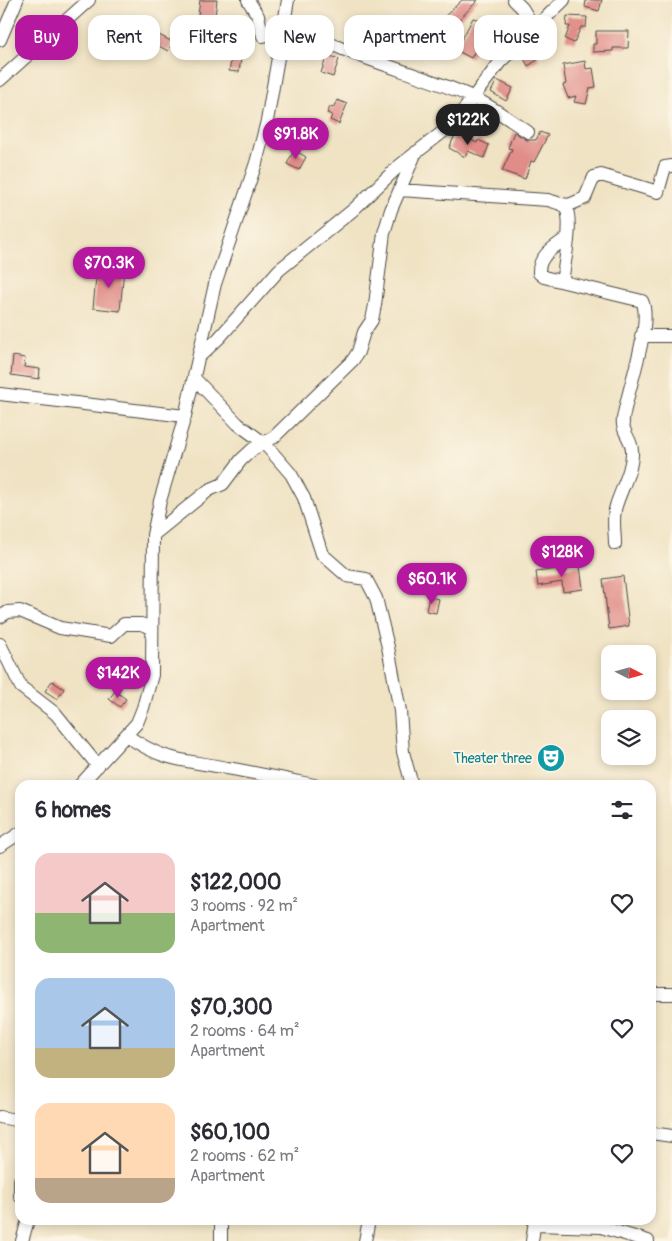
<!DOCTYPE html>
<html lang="en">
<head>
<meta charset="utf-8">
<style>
	:root { --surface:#fff; --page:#f7f7f7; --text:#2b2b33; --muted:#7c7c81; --accent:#b5179e }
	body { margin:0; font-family:Pangolin,sans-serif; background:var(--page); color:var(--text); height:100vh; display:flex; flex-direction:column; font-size:19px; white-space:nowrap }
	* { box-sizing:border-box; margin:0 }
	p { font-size:16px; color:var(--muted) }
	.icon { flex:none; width:28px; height:28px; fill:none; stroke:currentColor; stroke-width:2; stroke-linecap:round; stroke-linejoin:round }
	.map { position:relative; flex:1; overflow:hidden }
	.drawer { position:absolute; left:15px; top:780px; width:641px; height:445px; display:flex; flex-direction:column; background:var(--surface); border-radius:15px; box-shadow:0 2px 8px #0003 }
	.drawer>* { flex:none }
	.top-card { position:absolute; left:15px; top:15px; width:642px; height:45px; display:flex; gap:10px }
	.needle { width:32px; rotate:96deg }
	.tools { position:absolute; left:601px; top:645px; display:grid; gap:10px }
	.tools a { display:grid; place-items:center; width:55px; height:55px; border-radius:10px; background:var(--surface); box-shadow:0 2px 8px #0003; font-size:25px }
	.price { position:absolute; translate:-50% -42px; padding:0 11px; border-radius:18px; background:var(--accent); color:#fff; font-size:16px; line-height:32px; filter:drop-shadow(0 1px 2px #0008) }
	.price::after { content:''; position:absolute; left:50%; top:30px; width:15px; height:11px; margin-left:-8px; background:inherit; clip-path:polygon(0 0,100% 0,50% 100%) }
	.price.selected { background:#222; color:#fff }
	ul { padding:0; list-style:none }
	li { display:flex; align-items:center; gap:15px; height:125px; padding:0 20px }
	li span { display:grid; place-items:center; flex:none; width:140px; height:100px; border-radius:15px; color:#555 }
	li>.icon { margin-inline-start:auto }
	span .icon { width:60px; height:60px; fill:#fffc; stroke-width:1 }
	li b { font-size:21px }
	h2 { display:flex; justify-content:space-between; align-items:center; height:60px; padding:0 20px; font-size:21px }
	.chip { padding:0 18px; border-radius:15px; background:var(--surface); box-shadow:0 2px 8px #0003; font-size:18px; line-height:45px }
	.chip.selected { background:var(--accent); color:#fff }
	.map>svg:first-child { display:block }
	.building { fill:#e08c88 }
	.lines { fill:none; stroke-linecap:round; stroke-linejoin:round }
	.minor-casing { stroke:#494742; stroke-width:14 }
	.minor { stroke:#fff; stroke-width:12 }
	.labels { text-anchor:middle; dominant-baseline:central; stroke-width:4; stroke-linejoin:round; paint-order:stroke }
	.culture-label { font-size:14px; fill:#0d838f; stroke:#fcf5e5; text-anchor:end }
</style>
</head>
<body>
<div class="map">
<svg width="672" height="1241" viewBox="0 0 672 1241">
	<rect width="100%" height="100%" fill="#fcf5e5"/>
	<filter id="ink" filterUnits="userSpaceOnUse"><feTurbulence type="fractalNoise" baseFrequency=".02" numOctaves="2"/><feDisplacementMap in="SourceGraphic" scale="10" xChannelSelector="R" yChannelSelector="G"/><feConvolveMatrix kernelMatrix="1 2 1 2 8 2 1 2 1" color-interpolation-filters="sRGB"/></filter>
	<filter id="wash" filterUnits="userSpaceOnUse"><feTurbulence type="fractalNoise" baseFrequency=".0096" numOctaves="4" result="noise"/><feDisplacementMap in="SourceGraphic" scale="20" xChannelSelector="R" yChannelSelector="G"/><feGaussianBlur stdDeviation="1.12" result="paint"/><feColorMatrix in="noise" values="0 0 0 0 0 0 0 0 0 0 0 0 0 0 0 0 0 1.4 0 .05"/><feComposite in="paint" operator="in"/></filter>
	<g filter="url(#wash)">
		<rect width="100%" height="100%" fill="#f0e3c4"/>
		<g id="blocks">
			<!-- building -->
			<path class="building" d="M200 0H217L212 40 184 36 185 22 197 23Z
				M462 0H478L451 28 442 19Z
				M586 0H602L599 11 585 7Z
				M567 16 587 17 586 27H581L574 43 565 39 570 26H566Z
				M473 18 487 22 482 39 471 58 456 50Z
				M596 31H629L628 48H613V51L593 52V44H596Z
				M159 35 173 42 168 51 155 44Z
				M297 36 306 41 300 55 290 50Z
				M527 47 530 51 534 49 539 59 528 66 521 53Z
				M233 51 242 52 239 72 229 71Z
				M327 55 339 59 333 77 321 73Z
				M585 61 586 69 593 68 596 87 590 88 586 104 574 102 576 96 568 98 563 85 566 84 563 65Z
				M497 80 513 88 506 101 491 92Z
				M337 100 347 104 339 124 330 120 332 115 327 113 330 107 333 108Z
				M514 132 527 140H536L540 132 548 135 534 162 531 161 525 179 502 171 512 149 508 148Z
				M456 133 477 143 478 140 489 145 484 158 468 151 465 157 449 148Z
				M294 150 306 157 299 170 287 164Z
				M97 267 124 269 120 311 93 308Z
				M13 356 25 358 24 367 40 369 39 379 11 375Z
				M580 566 583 589 563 592 562 582 538 586 536 572Z
				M623 576 629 626 609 629 603 579Z
				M429 597 439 599 436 613 426 611Z
				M52 681 64 689 57 699 45 691Z
				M115 691 126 699 120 707 109 699Z"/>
		</g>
	</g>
	<g filter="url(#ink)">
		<use href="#blocks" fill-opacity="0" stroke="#494742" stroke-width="1"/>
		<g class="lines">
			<defs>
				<path id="minor" d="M248 0 258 16 263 36 282 31
					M514 0 522 8 535 29
					M285 19C342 57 408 69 470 96 490 105 510 120 528 132
					M0 40 17 0
					M0 80 89 0
					M400 190 548 200C553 202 562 203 566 208 573 222 565 260 563 276L564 282 642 301C653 323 627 391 623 419 621 432 632 439 632 451 633 469 621 489 616 506 612 517 615 532 615 544
					M561 204 569 205 585 198 594 177 601 175 658 192 665 167 672 166
					M564 282 544 277 539 273C538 256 554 247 567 238
					M641 336H672
					M199 357 219 338 279 270 353 210 399 166 453 124 500 62 564 0
					M194 378 238 424 264 443 291 474 304 498 322 554 347 576 366 579 376 598 388 647 400 711 403 752 412 785
					M0 394 185 416
					M153 535 209 490 223 484 241 460 253 449 274 437 353 360 358 352 364 332 372 320 375 305 384 233 391 210 416 152
					M0 617 8 612 20 611 60 628 111 636 124 624H141L152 628
					M0 644 21 687 56 714 98 766
					M126 735C166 763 182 759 227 768 256 773 285 779 314 785
					M80 785 137 723 143 708 152 675 153 535 160 501 185 416 215 284 256 163 267 121 288 0
					M0 846 20 833
					M651 994H672
					M0 1117 20 1121
					M651 1133 672 1136
					M20 1180V1196
					M535 1225 601 1227 648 1241
					M22 1241 28 1220
					M221 1241V1220
					M365 1241 369 1220
					M532 1241 535 1220"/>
			</defs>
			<!-- minor casing -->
			<use href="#minor" class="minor-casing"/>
			<!-- minor -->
			<use href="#minor" class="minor"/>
		</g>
	</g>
	<!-- icons -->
	<defs>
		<symbol id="theatre-disc" viewBox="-11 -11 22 22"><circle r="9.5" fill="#0f9aa8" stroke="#fcf5e5"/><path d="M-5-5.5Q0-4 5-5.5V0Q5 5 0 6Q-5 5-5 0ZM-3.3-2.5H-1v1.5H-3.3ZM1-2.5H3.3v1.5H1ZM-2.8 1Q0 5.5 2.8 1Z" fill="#fff"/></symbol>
	</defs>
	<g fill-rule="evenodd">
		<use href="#theatre-disc" x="535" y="742" width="32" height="32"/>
	</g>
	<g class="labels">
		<!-- culture labels -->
		<g class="culture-label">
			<text x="532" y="758">Theater three</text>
		</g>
	</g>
</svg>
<div class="tools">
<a><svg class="needle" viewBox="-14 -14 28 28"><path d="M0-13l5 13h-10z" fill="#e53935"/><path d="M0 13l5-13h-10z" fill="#7c7c81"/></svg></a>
<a><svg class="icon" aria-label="layers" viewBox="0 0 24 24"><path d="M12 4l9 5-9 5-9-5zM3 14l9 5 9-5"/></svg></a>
</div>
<b class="price selected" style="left:468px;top:146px">$122K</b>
<b class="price" style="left:296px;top:160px">$91.8K</b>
<b class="price" style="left:109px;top:289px">$70.3K</b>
<b class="price" style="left:562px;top:578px">$128K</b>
<b class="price" style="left:432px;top:605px">$60.1K</b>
<b class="price" style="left:118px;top:699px">$142K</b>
<div class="top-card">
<a class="chip selected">Buy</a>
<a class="chip">Rent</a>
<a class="chip">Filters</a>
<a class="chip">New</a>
<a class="chip">Apartment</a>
<a class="chip">House</a>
</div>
<section class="drawer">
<h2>6 homes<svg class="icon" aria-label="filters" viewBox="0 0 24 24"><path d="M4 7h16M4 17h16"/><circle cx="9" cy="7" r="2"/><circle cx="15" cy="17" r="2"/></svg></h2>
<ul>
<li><span style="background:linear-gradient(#f6c9c9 60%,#8fb573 0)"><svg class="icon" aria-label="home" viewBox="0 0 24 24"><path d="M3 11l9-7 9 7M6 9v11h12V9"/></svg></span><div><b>$122,000</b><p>3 rooms · 92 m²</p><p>Apartment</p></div><svg class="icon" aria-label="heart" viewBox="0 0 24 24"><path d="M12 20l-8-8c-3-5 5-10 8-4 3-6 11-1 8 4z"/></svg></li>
<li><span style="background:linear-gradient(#a9c7e8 70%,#c2b280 0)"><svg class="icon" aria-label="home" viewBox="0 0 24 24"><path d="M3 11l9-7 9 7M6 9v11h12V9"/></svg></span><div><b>$70,300</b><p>2 rooms · 64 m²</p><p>Apartment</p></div><svg class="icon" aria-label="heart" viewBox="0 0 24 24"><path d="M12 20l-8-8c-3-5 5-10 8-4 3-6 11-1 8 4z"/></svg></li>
<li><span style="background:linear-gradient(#ffd9b3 75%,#b9a48a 0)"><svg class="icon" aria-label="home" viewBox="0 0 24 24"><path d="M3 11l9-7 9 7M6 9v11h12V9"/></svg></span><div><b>$60,100</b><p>2 rooms · 62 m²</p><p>Apartment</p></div><svg class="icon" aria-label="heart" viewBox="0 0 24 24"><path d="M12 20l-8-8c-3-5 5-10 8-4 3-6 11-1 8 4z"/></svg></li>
</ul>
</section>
</div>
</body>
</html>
